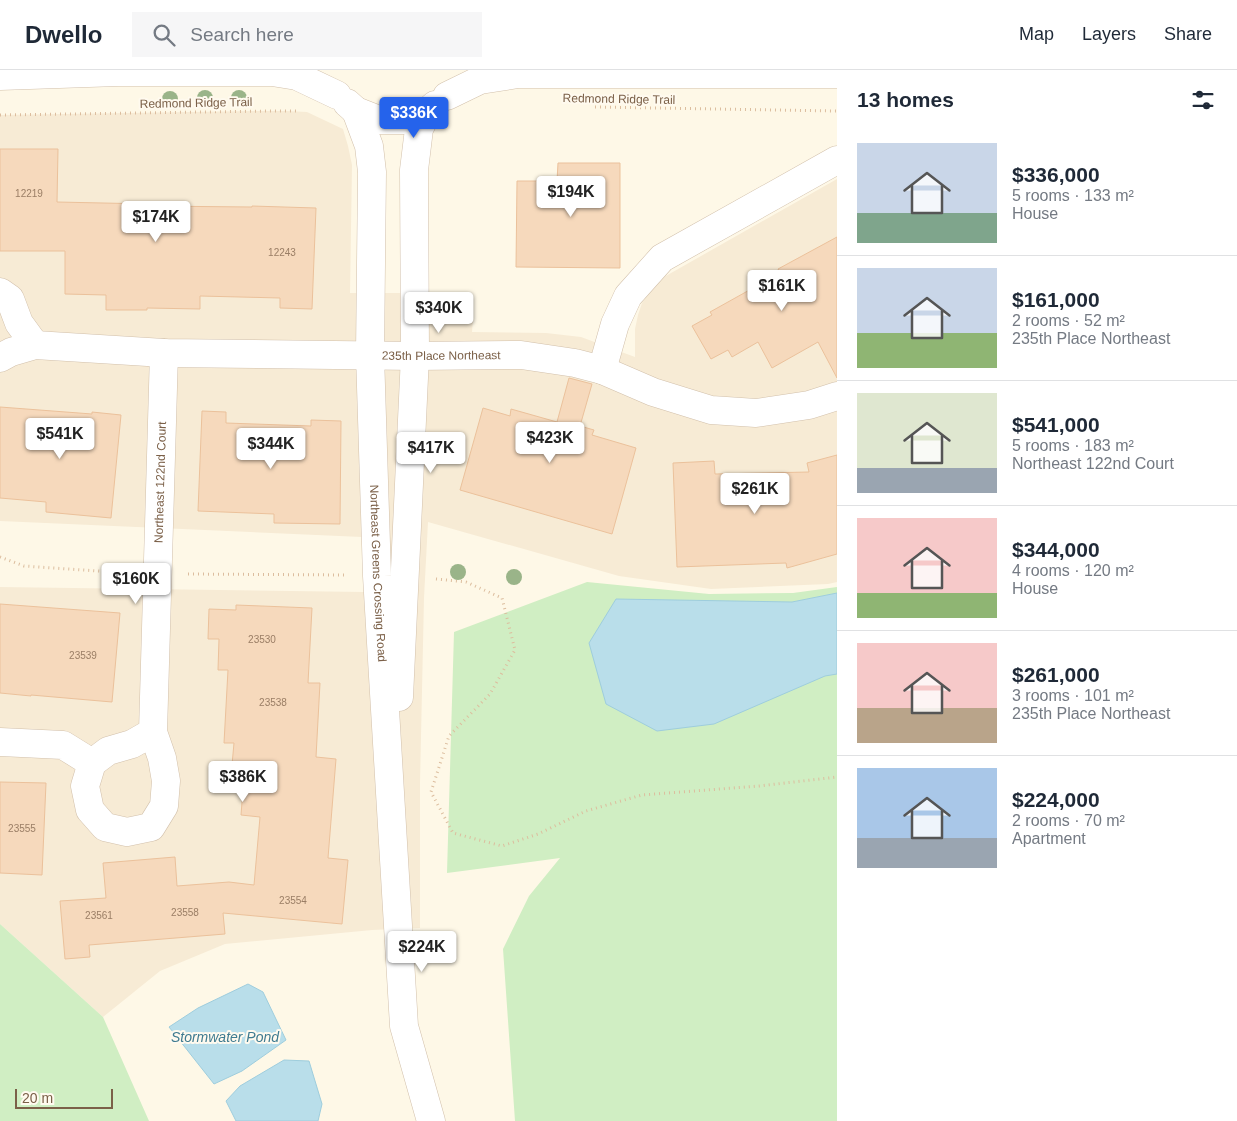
<!DOCTYPE html>
<html lang="en">
<head>
<meta charset="utf-8">
<style>
	:root { --surface:#fff; --page:#f6f6f7; --text:#1f2937; --muted:#747a83; --line:#e0e1e3; --accent:#2563eb }
	body { margin:0; font-family:Helvetica,sans-serif; background:var(--page); color:var(--text); height:100vh; display:flex; flex-direction:column; font-size:19px; white-space:nowrap }
	* { box-sizing:border-box; margin:0 }
	p { font-size:16px; color:var(--muted) }
	.icon { flex:none; width:28px; height:28px; fill:none; stroke:currentColor; stroke-width:2; stroke-linecap:round; stroke-linejoin:round }
	.map { position:relative; flex:1; overflow:hidden }
	.panel { display:flex; flex-direction:column; background:var(--surface); width:400px }
	.panel>* { flex:none }
	.scale { position:absolute; left:15px; bottom:12px; width:98px; box-sizing:border-box; padding-left:5px; border:2px solid #7b6048; border-top:0; font-size:14px; line-height:18px; white-space:nowrap; color:#7b6048; -webkit-text-stroke:4px #fffaef; paint-order:stroke }
	.price { position:absolute; translate:-50% -42px; padding:0 11px; border-radius:5px; background:#fff; color:#222; font-size:16px; line-height:32px; filter:drop-shadow(0 1px 2px #0008) }
	.price::after { content:''; position:absolute; left:50%; top:30px; width:15px; height:11px; margin-left:-8px; background:inherit; clip-path:polygon(0 0,100% 0,50% 100%) }
	.price.current { background:var(--accent); color:#fff }
	ul { padding:0; list-style:none }
	li { display:flex; align-items:center; gap:15px; height:125px; padding:0 20px }
	li+li { border-top:1px solid var(--line) }
	li span { display:grid; place-items:center; flex:none; width:140px; height:100px; border-radius:0px; color:#555 }
	li>.icon { margin-inline-start:auto }
	span .icon { width:60px; height:60px; fill:#fffc; stroke-width:1 }
	li b { font-size:21px }
	h2 { display:flex; justify-content:space-between; align-items:center; height:60px; padding:0 20px; font-size:21px }
	header { display:flex; align-items:center; gap:30px; box-sizing:border-box; height:70px; padding:0 25px; background:var(--surface); border-bottom:1px solid var(--line) }
	header strong { font-size:24px }
	nav { display:flex; gap:28px; margin-inline-start:auto; font-size:18px }
	.search { width:350px; height:45px; background:var(--page); display:flex; align-items:center; gap:12px; box-sizing:border-box; padding:0 18px; border-radius:0px; color:var(--muted); font-size:19px }
	main { display:flex; flex:1; min-height:0 }
	.map>svg:first-child { display:block }
	.residential { fill:#f7ebd5 }
	.green { fill:#d0eec3 }
	.water { fill:#b9deea; stroke:#9ecddd }
	.building { fill:#f6d9bc; stroke:#ebc19b }
	.lines { fill:none; stroke-linecap:round; stroke-linejoin:round }
	.minor-casing { stroke:#d2c0ab; stroke-width:29 }
	.path { stroke:#dcbd9e; stroke-width:3; stroke-dasharray:1 4; stroke-linecap:butt }
	.minor { stroke:#fff; stroke-width:28 }
	.tree { fill:#9ab489 }
	.labels { text-anchor:middle; dominant-baseline:central; stroke-width:4; stroke-linejoin:round; paint-order:stroke }
	.number-label { font-size:10px; fill:#9a7e65 }
	.street-label { font-size:12px; fill:#7b6048; stroke:#fffaef }
	.water-label { font-size:14px; font-style:italic; fill:#3f7b90; stroke:#fffaef }
</style>
</head>
<body>
<header>
<strong>Dwello</strong>
<div class="search"><svg class="icon" aria-label="search" viewBox="0 0 24 24"><circle cx="10" cy="10" r="6"/><path d="M15 15l6 6"/></svg>Search here</div>
<nav><a>Map</a><a>Layers</a><a>Share</a></nav>
</header>
<main>
<div class="map">
<svg width="837" height="1051" viewBox="0 0 837 1051">
	<rect width="100%" height="100%" fill="#fef8e7"/>
	<!-- residential -->
	<path class="residential" d="M254 41H286L307 42 343 59 348 76 352 95 350 223H451L453 230 457 237 465 244 473 249 472 262 546 263 581 267 635 287V259L638 245 642 233 652 219 664 207 837 109V512L828 514 711 519 619 506 428 452 424 528 420 713V858L372 860 225 874 160 901 103 947 0 854V517L364 522 362 467 0 451V45Z"/>
	<!-- green -->
	<path class="green" d="M587 512 709 524 793 523 837 517V1051H515L503 879 529 826 560 788 447 803 454 562Z
		M0 854 103 947 149 1051H0Z"/>
	<!-- water -->
	<path class="water" d="M837 523V604L825 606 714 654 657 661 606 634 589 573 616 529 792 532Z
		M248 914 263 922 286 970 242 1001 214 1014 169 957 198 938Z
		M284 990 309 991 322 1034 318 1051H236L226 1031 240 1016Z"/>
	<!-- building -->
	<path class="building" d="M0 79H58L57 132 149 134V136L252 137V136L316 138 312 239 280 238V228L200 226V239L147 238V240H106V225L65 224V181H0Z
		M558 93H620V198L516 197 517 111H557Z
		M837 167V308L818 272 772 298 758 272 732 287 728 280 711 289 692 256 712 245 710 242 780 203 778 199Z
		M569 308 592 314 580 356 594 360 592 365 636 378 612 464 460 420 483 338 510 346 511 339 557 352Z
		M0 337 92 344V342L121 345 111 448 46 442V432L0 428Z
		M202 341 226 342V353L311 356V350L341 351 340 454 274 453V444L198 441Z
		M837 385V484L787 498 786 493 677 497 673 393 714 391 715 404 809 402 807 393Z
		M0 534 120 543 112 632 31 625V626L0 623Z
		M236 535 312 538 308 613H320L316 687 336 689 328 788 348 790 342 854 223 843 225 864 89 875 90 887 65 889 60 831 106 828 103 793 175 787 177 816 229 812 254 815 260 747 241 745 244 707 231 706 234 673H224L228 600H218L219 569H208L209 539 236 540Z
		M0 712 46 713 42 805 0 803Z"/>
	<g class="lines">
		<defs>
			<g id="minor">
				<path d="M0 6 118 2H272L297 6 337 25"/>
				<path d="M447 26 480 10 518 4H837"/>
				<path d="M347 33 356 41 379 50H404L428 41 435 35"/>
				<path id="s1" d="M356 41 369 76 372 102 370 285 377 506 404 956 431 1051"/>
				<path d="M0 222 10 229 19 253 35 275"/>
				<path id="s2" d="M0 288 11 282 35 275 164 283 415 286 521 285 575 293 602 300 653 322 711 340 756 343 809 335 837 326"/>
				<path d="M602 300 615 254 628 226 662 188 837 90"/>
				<path d="M399 627 415 286 414 100 419 59 428 41"/>
				<path id="s3" d="M153 662 132 674 108 681 92 693 85 716 90 740 105 757 127 762 151 757 164 736 166 711 162 688 153 662 164 283"/>
				<path d="M0 672 63 675 92 693"/>
			</g>
		</defs>
		<!-- minor casing -->
		<use href="#minor" class="minor-casing"/>
		<!-- path -->
		<path class="path" d="M595 37 837 41
			M0 45 271 41H296
			M0 487 24 496 127 503
			M188 504 347 505
			M436 509 466 512 502 528 515 580 490 624 449 666 431 722 453 763 502 776 538 764 586 741 642 725 759 716 837 707"/>
		<!-- minor -->
		<use href="#minor" class="minor"/>
	</g>
	<!-- trees -->
	<g class="tree">
		<circle cx="205" cy="28" r="8"/>
		<circle cx="239" cy="28" r="8"/>
		<circle cx="170" cy="29" r="8"/>
		<circle cx="458" cy="502" r="8"/>
		<circle cx="514" cy="507" r="8"/>
	</g>
	<g class="labels">
		<!-- number labels -->
		<g class="number-label">
			<text x="29" y="123">12219</text>
			<text x="282" y="182">12243</text>
			<text x="262" y="569">23530</text>
			<text x="83" y="585">23539</text>
			<text x="273" y="632">23538</text>
			<text x="22" y="758">23555</text>
			<text x="293" y="830">23554</text>
			<text x="185" y="842">23558</text>
			<text x="99" y="845">23561</text>
		</g>
		<!-- street labels -->
		<g class="street-label">
			<text transform="translate(619 29) rotate(1)">Redmond Ridge Trail</text>
			<text transform="translate(196 33) rotate(-1)">Redmond Ridge Trail</text>
			<text stroke="none"><textPath href="#s2" startOffset="444">235th Place Northeast</textPath></text>
			<text stroke="none"><textPath href="#s3" startOffset="538">Northeast 122nd Court</textPath></text>
			<text stroke="none"><textPath href="#s1" startOffset="465">Northeast Greens Crossing Road</textPath></text>
		</g>
		<!-- water labels -->
		<g class="water-label">
			<text x="225" y="967">Stormwater Pond</text>
		</g>
	</g>
</svg>
<div class="scale">20 m</div>
<b class="price current" style="left:414px;top:69px">$336K</b>
<b class="price" style="left:571px;top:148px">$194K</b>
<b class="price" style="left:156px;top:173px">$174K</b>
<b class="price" style="left:782px;top:242px">$161K</b>
<b class="price" style="left:439px;top:264px">$340K</b>
<b class="price" style="left:60px;top:390px">$541K</b>
<b class="price" style="left:550px;top:394px">$423K</b>
<b class="price" style="left:271px;top:400px">$344K</b>
<b class="price" style="left:431px;top:404px">$417K</b>
<b class="price" style="left:755px;top:445px">$261K</b>
<b class="price" style="left:136px;top:535px">$160K</b>
<b class="price" style="left:243px;top:733px">$386K</b>
<b class="price" style="left:422px;top:903px">$224K</b>
</div>
<section class="panel">
<h2>13 homes<svg class="icon" aria-label="filters" viewBox="0 0 24 24"><path d="M4 7h16M4 17h16"/><circle cx="9" cy="7" r="2"/><circle cx="15" cy="17" r="2"/></svg></h2>
<ul>
<li><span style="background:linear-gradient(#c9d6e8 70%,#7fa58c 0)"><svg class="icon" aria-label="home" viewBox="0 0 24 24"><path d="M3 11l9-7 9 7M6 9v11h12V9"/></svg></span><div><b>$336,000</b><p>5 rooms · 133 m²</p><p>House</p></div></li>
<li><span style="background:linear-gradient(#c9d6e8 65%,#8fb573 0)"><svg class="icon" aria-label="home" viewBox="0 0 24 24"><path d="M3 11l9-7 9 7M6 9v11h12V9"/></svg></span><div><b>$161,000</b><p>2 rooms · 52 m²</p><p>235th Place Northeast</p></div></li>
<li><span style="background:linear-gradient(#dfe7d0 75%,#9aa5b1 0)"><svg class="icon" aria-label="home" viewBox="0 0 24 24"><path d="M3 11l9-7 9 7M6 9v11h12V9"/></svg></span><div><b>$541,000</b><p>5 rooms · 183 m²</p><p>Northeast 122nd Court</p></div></li>
<li><span style="background:linear-gradient(#f6c9c9 75%,#8fb573 0)"><svg class="icon" aria-label="home" viewBox="0 0 24 24"><path d="M3 11l9-7 9 7M6 9v11h12V9"/></svg></span><div><b>$344,000</b><p>4 rooms · 120 m²</p><p>House</p></div></li>
<li><span style="background:linear-gradient(#f6c9c9 65%,#b9a48a 0)"><svg class="icon" aria-label="home" viewBox="0 0 24 24"><path d="M3 11l9-7 9 7M6 9v11h12V9"/></svg></span><div><b>$261,000</b><p>3 rooms · 101 m²</p><p>235th Place Northeast</p></div></li>
<li><span style="background:linear-gradient(#a9c7e8 70%,#9aa5b1 0)"><svg class="icon" aria-label="home" viewBox="0 0 24 24"><path d="M3 11l9-7 9 7M6 9v11h12V9"/></svg></span><div><b>$224,000</b><p>2 rooms · 70 m²</p><p>Apartment</p></div></li>
</ul>
</section>
</main>
</body>
</html>
